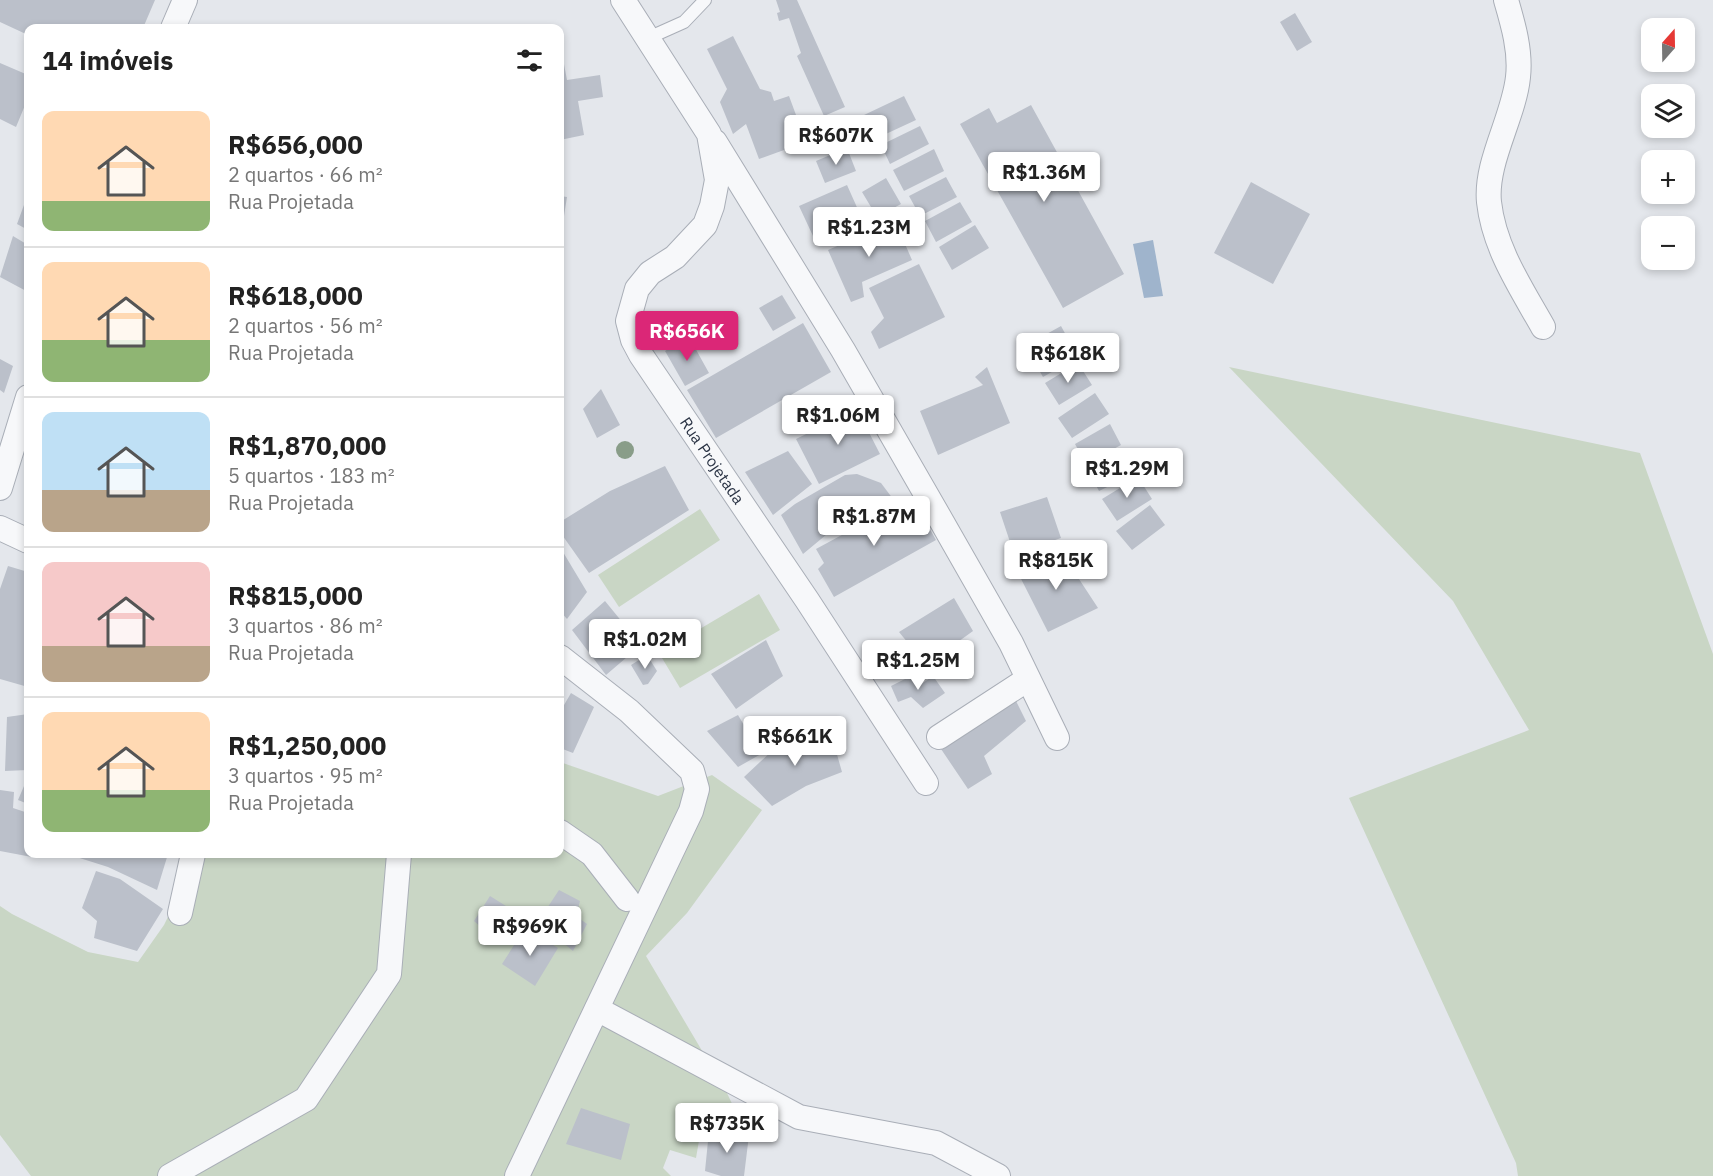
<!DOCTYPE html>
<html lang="pt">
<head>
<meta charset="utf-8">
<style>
	:root { --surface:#fff; --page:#f6f6f6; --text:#222; --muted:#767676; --line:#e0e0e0; --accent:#db2777 }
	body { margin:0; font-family:"IBM Plex Sans",sans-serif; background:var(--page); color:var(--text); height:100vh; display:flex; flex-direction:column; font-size:22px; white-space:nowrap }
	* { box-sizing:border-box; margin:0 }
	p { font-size:20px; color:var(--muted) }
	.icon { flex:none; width:33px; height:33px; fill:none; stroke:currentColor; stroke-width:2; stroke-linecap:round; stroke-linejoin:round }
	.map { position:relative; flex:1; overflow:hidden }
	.details { position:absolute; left:24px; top:24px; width:540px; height:834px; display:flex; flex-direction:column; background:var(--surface); border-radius:12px; box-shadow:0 3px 9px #0003 }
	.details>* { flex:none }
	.needle { width:39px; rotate:20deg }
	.tools { position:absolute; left:1641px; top:18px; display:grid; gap:12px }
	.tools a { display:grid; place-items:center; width:54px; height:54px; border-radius:12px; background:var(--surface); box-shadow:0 3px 9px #0003; font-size:30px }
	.price { position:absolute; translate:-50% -51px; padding:0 14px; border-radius:6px; background:#fff; color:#222; font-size:20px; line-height:39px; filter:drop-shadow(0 2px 3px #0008) }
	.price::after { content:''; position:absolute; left:50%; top:36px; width:18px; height:14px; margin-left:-9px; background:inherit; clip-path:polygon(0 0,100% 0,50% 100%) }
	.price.on { background:var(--accent); color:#fff }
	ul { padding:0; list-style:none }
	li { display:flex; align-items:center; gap:18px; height:150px; padding:0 18px }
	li+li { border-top:2px solid var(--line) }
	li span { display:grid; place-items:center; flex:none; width:168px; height:120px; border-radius:12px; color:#555 }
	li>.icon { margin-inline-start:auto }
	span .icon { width:72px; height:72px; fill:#fffc; stroke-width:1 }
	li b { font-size:26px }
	h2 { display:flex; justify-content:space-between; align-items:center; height:72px; padding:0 18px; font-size:26px }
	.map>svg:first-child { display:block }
	.green { fill:#c9d6c5 }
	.water { fill:#9fb4cc }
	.building { fill:#bbc0ca }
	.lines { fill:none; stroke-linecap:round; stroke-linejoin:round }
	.service-casing { stroke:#a9aeb7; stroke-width:14 }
	.minor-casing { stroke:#a9aeb7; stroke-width:26 }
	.service { stroke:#f7f8fa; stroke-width:12 }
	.minor { stroke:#f7f8fa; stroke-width:24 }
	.tree { fill:#899d89 }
	.labels { text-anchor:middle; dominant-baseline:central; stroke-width:6; stroke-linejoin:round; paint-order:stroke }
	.street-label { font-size:16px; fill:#2b3445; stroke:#f4f6f9 }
</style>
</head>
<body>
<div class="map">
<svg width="1713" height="1176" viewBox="0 0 1713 1176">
	<rect width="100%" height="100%" fill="#e4e7ec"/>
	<!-- green -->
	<path class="green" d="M1229 367 1640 453 1713 654V1176H1518L1516 1163 1349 798 1529 730 1453 601Z
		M700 509 720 540 619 607 598 575Z
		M759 594 780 630 680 688 659 653Z
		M560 762 658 796 712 775 762 810 687 913 646 956 727 1093 742 1125 701 1129 696 1158 670 1150 663 1168 671 1176H31L0 1135V906L12 914 88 952 138 962 164 925 199 854H560Z"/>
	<!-- water -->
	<path class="water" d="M1153 240 1163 296 1144 298 1133 244Z"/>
	<!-- building -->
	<path class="building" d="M0 0H155L143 28H49L42 25 40 28H28V35L0 22Z
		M776 0H797L845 107 824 116 797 56 801 53 789 18 779 21 777 13 780 12Z
		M1295 13 1312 42 1297 51 1280 22Z
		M733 36 760 89 771 92 774 101 789 96 806 142 759 159 746 124 733 134 720 102 727 89 707 49Z
		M560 43 567 80 600 75 603 97 578 101 584 135 560 140Z
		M0 63 28 75V98L16 127 0 119Z
		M904 96 916 120 875 139 864 115Z
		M1031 105 1124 274 1063 308 960 124 989 108 997 123Z
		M920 126 929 144 890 164 881 145Z
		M847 148 856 171 825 183 816 161Z
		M934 149 944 171 904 191 893 170Z
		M946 177 957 197 920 216 909 196Z
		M886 178 901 204 877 217 862 192Z
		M1251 182 1310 214 1273 284 1214 253Z
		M847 185 864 223 834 227 813 236 799 206Z
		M28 194V230L17 224Z
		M560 196 567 197 561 235H560Z
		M960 202 972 222 936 242 925 221Z
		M895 221 912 260 862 282 864 297 851 302 828 250Z
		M975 225 989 248 952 270 939 247Z
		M13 236 28 245V292L0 277Z
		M919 264 945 317 879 349 871 332 884 318 869 288Z
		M782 295 796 318 773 331 759 308Z
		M803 323 831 372 716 438 687 390Z
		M1061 326 1078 357 1043 377 1025 346Z
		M689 337 709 373 685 386 665 351Z
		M0 359 13 366 4 393 0 390Z
		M1078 363 1092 385 1059 405 1045 383Z
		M987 367 1010 423 938 455 920 411 983 385 975 377Z
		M601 389 620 425 597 438 583 409Z
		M1095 393 1109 414 1072 438 1058 418Z
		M857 409 880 454 819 484 796 439Z
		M1110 424 1121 445 1086 464 1075 444Z
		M788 451 812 484 773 515 745 472Z
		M1124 451 1136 473 1099 491 1088 470Z
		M665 466 689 510 589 573 560 532V522L610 491Z
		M857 474 881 483 893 499 838 525 803 554 781 515 795 504 845 475Z
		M1138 477 1152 499 1117 521 1102 499Z
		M912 497 936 540 834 597 818 569 824 563 816 549Z
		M1047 497 1061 538 1014 554 1000 512Z
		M1150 505 1165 525 1132 550 1116 531Z
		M560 547 587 592 567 619 560 611Z
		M1060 550 1098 608 1048 632 1016 569Z
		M8 566 28 572V687L0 679V589Z
		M954 598 973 631 926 665 899 632Z
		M605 601 641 645 606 675 572 630Z
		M766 640 783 676 736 709 711 674Z
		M647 655 657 671 648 684 643 685 631 665Z
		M915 674 917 687 933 676 945 693 923 708 911 697 898 702 891 686Z
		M571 693 594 707 573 753 560 748V712Z
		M1012 693 1026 721 984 756 992 774 968 789 941 749Z
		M28 714V770L5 771 7 717Z
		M738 715 761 754 738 767 707 731Z
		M830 730 842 772 806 786 772 806 744 777 776 747Z
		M27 779H28V804L18 800Z
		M0 790 14 792 13 808 28 813V854H37V858L0 851Z
		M67 854H168L157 890 108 867Z
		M96 871 120 879 163 909 137 951 94 938 97 921 82 908Z
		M559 890 580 901 576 916 587 924 573 951 538 922Z
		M490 896 511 909 493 938 474 921Z
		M525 928 558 948 535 986 502 964Z
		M581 1108 630 1124 621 1160 566 1144Z
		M709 1131 749 1135 744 1176H721L705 1171Z"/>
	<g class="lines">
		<defs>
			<path id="service" d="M646 39 684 22 705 0"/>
			<g id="minor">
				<path id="s1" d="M623 0 709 134 717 180 712 206 705 225 675 257 650 273 637 289 628 321 633 340 641 355 807 600 926 783"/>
				<path d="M1506 0C1513 24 1521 51 1518 77 1514 117 1485 162 1489 202 1494 248 1521 288 1543 327"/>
				<path d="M173 28 185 0"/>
				<path d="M715 142 843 350 938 515 1011 643 1057 738"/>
				<path d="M0 488 28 397"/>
				<path d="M0 528 28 541"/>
				<path d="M939 737 1028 679"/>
				<path d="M560 832 592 854 627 899"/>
				<path d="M180 913 193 854"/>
				<path d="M597 1009 799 1117 936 1143 998 1176"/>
				<path d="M170 1176 306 1099 389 974 399 854"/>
				<path d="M517 1176 691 811 697 789 692 771 629 711 560 657"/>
			</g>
		</defs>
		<!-- service casing -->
		<use href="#service" class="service-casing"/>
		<!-- minor casing -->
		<use href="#minor" class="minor-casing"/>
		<!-- service -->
		<use href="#service" class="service"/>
		<!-- minor -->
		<use href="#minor" class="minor"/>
	</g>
	<!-- trees -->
	<circle class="tree" cx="625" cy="450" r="9"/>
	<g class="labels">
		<!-- street labels -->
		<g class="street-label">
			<text stroke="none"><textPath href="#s1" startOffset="544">Rua Projetada</textPath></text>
		</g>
	</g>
</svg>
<div class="tools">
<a><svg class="needle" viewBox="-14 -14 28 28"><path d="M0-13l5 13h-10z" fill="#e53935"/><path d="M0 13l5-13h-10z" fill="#767676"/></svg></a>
<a><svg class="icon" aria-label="layers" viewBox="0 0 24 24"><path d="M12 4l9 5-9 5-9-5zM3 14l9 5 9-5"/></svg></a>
<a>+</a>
<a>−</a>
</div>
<b class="price" style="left:836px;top:166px">R$607K</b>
<b class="price" style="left:1044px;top:203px">R$1.36M</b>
<b class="price" style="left:869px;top:258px">R$1.23M</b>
<b class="price on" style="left:687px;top:362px">R$656K</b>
<b class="price" style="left:1068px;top:384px">R$618K</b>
<b class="price" style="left:838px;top:446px">R$1.06M</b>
<b class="price" style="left:1127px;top:499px">R$1.29M</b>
<b class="price" style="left:874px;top:547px">R$1.87M</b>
<b class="price" style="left:1056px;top:591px">R$815K</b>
<b class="price" style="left:645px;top:670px">R$1.02M</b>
<b class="price" style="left:918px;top:691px">R$1.25M</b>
<b class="price" style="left:795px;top:767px">R$661K</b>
<b class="price" style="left:530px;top:957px">R$969K</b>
<b class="price" style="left:727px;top:1154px">R$735K</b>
<section class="details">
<h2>14 imóveis<svg class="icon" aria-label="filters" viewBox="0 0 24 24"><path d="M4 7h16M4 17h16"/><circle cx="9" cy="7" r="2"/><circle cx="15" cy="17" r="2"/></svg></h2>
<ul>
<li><span style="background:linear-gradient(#ffd9b3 75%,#8fb573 0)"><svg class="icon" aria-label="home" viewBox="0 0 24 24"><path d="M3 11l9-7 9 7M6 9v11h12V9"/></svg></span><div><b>R$656,000</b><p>2 quartos · 66 m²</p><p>Rua Projetada</p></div></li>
<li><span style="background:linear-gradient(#ffd9b3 65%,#8fb573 0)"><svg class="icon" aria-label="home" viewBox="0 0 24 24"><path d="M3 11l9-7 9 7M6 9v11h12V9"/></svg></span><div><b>R$618,000</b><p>2 quartos · 56 m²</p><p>Rua Projetada</p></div></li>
<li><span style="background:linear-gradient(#bfe0f5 65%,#b9a48a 0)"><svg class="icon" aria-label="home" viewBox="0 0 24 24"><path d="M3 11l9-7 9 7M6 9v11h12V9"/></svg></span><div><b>R$1,870,000</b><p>5 quartos · 183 m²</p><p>Rua Projetada</p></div></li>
<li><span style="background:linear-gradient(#f6c9c9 70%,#b9a48a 0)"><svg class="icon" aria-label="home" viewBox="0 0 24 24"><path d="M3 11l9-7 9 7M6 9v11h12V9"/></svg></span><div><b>R$815,000</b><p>3 quartos · 86 m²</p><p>Rua Projetada</p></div></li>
<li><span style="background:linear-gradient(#ffd9b3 65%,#8fb573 0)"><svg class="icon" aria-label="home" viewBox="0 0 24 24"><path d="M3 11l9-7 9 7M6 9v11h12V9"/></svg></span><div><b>R$1,250,000</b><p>3 quartos · 95 m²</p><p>Rua Projetada</p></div></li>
</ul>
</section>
</div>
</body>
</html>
